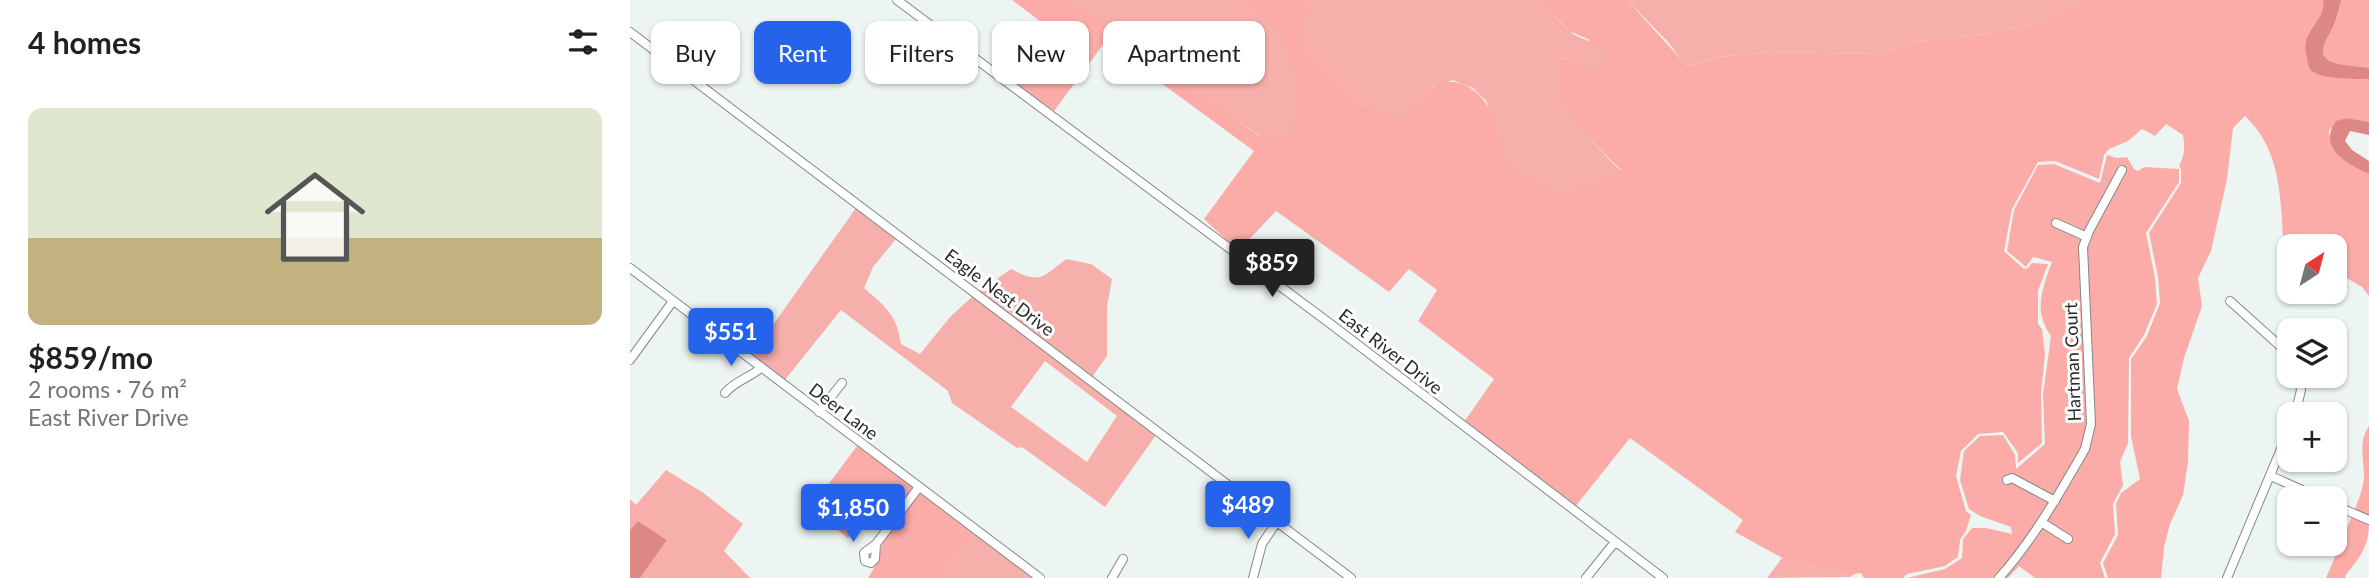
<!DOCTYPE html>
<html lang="en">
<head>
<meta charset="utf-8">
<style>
	:root { --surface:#fff; --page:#f6f6f6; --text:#202124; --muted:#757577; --line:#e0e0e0; --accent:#2563eb }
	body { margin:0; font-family:Lato,sans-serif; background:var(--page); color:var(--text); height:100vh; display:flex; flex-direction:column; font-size:26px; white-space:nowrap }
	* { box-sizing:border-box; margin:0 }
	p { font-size:23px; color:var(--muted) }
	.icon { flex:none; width:38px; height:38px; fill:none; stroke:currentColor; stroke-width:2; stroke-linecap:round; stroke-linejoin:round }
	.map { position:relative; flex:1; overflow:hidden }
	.panel { display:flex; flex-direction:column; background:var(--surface); width:630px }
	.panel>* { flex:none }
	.guide { position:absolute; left:21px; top:21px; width:665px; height:63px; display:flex; gap:14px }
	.needle { width:46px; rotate:36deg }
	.tools { position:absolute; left:1647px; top:234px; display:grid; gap:14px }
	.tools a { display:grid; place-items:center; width:70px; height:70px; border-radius:14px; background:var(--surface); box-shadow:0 2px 5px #0004; font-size:35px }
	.price { position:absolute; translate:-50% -60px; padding:0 16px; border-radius:7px; background:var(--accent); color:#fff; font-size:23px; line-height:46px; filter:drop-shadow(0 2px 4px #0008) }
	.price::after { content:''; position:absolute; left:50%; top:42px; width:21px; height:16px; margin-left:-10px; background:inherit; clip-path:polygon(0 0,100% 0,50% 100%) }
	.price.selected { background:#222; color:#fff }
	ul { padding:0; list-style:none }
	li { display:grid; align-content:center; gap:14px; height:371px; padding:0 28px }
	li+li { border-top:2px solid var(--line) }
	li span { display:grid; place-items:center; height:217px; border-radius:14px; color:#555 }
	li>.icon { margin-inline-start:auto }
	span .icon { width:126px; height:126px; fill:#fffc; stroke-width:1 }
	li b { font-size:30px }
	h2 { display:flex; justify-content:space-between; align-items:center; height:84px; padding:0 28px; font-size:30px }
	.chip { padding:0 24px; border-radius:14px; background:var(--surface); box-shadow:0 2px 5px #0004; font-size:24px; line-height:63px }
	.chip.selected { background:var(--accent); color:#fff }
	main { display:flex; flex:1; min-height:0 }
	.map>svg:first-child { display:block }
	.green { fill:#fbaca8 }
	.forest { fill:#f6afab; fill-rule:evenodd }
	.water { fill:#de8885 }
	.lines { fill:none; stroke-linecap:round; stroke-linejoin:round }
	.minor-casing { stroke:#828986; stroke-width:10 }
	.minor { stroke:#fff; stroke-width:8 }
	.labels { text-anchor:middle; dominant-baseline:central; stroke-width:6; stroke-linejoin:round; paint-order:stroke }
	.street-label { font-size:18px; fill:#292c2a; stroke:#fff }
</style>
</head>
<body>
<main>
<section class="panel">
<h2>4 homes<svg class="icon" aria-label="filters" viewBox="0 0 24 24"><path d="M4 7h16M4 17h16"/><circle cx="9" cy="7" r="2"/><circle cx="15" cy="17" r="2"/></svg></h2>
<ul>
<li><span style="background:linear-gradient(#dfe7d0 60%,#c2b280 0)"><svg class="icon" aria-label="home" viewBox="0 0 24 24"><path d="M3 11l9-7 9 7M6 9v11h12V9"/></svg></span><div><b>$859/mo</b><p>2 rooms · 76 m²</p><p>East River Drive</p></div></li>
</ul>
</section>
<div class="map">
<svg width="1739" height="578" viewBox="0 0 1739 578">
	<rect width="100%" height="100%" fill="#edf5f2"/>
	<!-- green -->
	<path class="green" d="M382 0H444L629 136 627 13 606 0H672L682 11 683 16 672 28 677 55 692 63 733 106 790 105C793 99 798 90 803 87 834 68 864 104 869 133 870 138 869 145 869 150L991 170C966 145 933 117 928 80 927 73 929 65 929 58L942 60 960 40 939 31 909 0H997L1057 66 1088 57 1141 52 1251 54 1283 42 1362 33 1409 22 1451 0H1693C1696 12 1686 23 1679 33L1684 73 1739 79V122L1717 118 1699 130C1699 154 1720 165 1739 174V296L1732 287 1705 271 1704 247H1659V250C1651 240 1653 231 1652 219 1649 179 1645 145 1615 116L1603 128 1597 179 1581 251 1568 278 1572 306 1554 358 1547 389 1559 421 1558 462 1553 495 1540 524 1534 547 1531 578H1478L1473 563 1488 535 1486 504 1491 493 1510 479 1501 436V359L1517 336 1530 303 1528 277 1519 233 1551 183V169L1549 166C1555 155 1555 146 1553 135L1536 124 1525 136 1512 129 1498 141 1479 149 1474 155 1469 179 1425 161 1408 162 1382 209 1374 251 1394 269 1398 268 1402 263 1418 264 1408 291V324L1412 329 1415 354 1411 394 1412 443 1388 463V453L1373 432 1348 434 1331 451 1326 476 1336 511 1341 515 1336 531 1330 540 1328 557 1315 566 1277 574 1273 578H1234L1231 573 1224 574 1220 577 1156 560 1105 532 1113 520 1000 438 945 507 834 422 864 379 788 321 807 290 779 269 759 292 646 211 608 251 574 219 624 151 475 42 424 111 383 82 419 28Z
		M1711 0H1739V68C1728 66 1716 66 1705 63 1683 57 1697 40 1703 27 1707 18 1709 9 1711 0Z
		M1477 155 1487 158 1497 157 1504 169 1508 171 1514 167 1549 169V182L1516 233 1525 278 1527 304 1514 335 1499 358 1498 443 1490 462 1493 485 1483 504 1485 534 1470 563 1475 578H1405L1389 566 1378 578H1277L1315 569 1332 558 1333 539 1342 528H1356L1382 534 1381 527 1350 516 1339 509 1330 480 1334 451 1350 436 1373 435 1385 455 1386 469 1415 444 1413 394 1421 336C1403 311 1412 289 1422 262L1403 257 1396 267 1377 251 1384 210 1408 165 1424 164 1470 183Z
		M1739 426V516L1725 510C1728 500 1734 487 1734 476 1734 459 1728 442 1739 426Z
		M227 446 285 488 252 532 233 517 218 538 180 509Z
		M289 492 343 533 310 578H238L247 563 252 543Z
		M1722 516 1739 524C1739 546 1729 559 1715 576L1716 578H1696Z"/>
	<!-- forest -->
	<path class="forest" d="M444 0H606C620 8 634 17 646 29 664 47 678 112 660 133 656 137 647 141 641 144L544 75Z
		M672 0H909C919 9 927 20 937 29 954 45 970 35 978 65L960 72 942 60 930 58C923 108 959 138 991 171L963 188 928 194 880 172 869 150V132L856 101 843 88 823 80 802 87 790 105 768 120 733 106 692 63 677 55 667 40 672 28 683 16 682 11Z
		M997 0H1451L1409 22 1362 33 1283 42 1251 54 1141 52 1088 57 1056 66 1038 42Z
		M226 208 266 239 243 267 234 288C255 306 267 315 271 344L290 354 321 316 343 296 526 435 475 507 392 447 387 448 322 403 318 391 211 310 154 381 121 356ZM415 361 487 416 457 462 381 407Z
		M436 259 461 264 482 279 477 307V356L462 377 349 291 381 269C410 284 412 278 436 259Z
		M36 470 72 492 113 524 94 551 120 578H10L37 540 8 521 0 530V499L6 505Z
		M343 533 404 578H310Z
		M1152 558 1156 560 1220 577 1137 578Z"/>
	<!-- water -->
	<path class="water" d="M1693 0H1711C1709 9 1707 18 1703 27 1697 40 1683 57 1705 63 1716 66 1728 66 1739 68V79C1726 79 1694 79 1683 72 1678 69 1678 62 1677 57 1674 46 1675 40 1681 30 1687 21 1695 12 1693 0Z
		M1717 118 1739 122V135L1720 131 1715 141 1722 150 1739 161V174C1717 164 1687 148 1706 121Z
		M8 521 37 540 10 578H0V530Z"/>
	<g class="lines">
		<defs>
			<path id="minor" d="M267 0 702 325 1033 578
				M0 32 721 578
				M1426 223 1457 237
				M0 268 410 578
				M1600 301 1659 354
				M0 360 43 301
				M95 393C105 381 119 378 131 368
				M189 412 212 383
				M1665 415 1671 390 1669 376
				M1641 476 1692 499
				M1377 480 1382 478 1425 501
				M1704 505 1739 520
				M1411 522 1438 539
				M246 544 245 559 241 563 235 561 234 553 246 544 289 487
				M482 578 493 559
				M623 578 632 544 646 523
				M956 578 985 542
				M1369 578C1403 540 1429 494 1455 449L1461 424 1453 247 1459 231 1492 170
				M1597 578 1659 430"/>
		</defs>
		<!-- minor casing -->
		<use href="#minor" class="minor-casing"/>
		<!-- minor -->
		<use href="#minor" class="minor"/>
	</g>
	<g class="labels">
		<!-- street labels -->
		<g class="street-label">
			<text transform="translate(370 292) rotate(37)">Eagle Nest Drive</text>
			<text transform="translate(761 351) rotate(38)">East River Drive</text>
			<text transform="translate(1442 362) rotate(-92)">Hartman Court</text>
			<text transform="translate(214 411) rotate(37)">Deer Lane</text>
		</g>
	</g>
</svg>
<div class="tools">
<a><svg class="needle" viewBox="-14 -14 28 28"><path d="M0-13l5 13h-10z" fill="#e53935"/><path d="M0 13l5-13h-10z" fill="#757577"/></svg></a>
<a><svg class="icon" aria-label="layers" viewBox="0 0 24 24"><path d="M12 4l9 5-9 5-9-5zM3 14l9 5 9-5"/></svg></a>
<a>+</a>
<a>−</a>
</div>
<b class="price selected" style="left:642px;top:299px">$859</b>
<b class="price" style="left:101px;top:368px">$551</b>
<b class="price" style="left:618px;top:541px">$489</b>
<b class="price" style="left:223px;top:544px">$1,850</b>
<div class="guide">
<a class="chip">Buy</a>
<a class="chip selected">Rent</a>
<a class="chip">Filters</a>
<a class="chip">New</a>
<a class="chip">Apartment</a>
</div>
</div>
</main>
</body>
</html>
